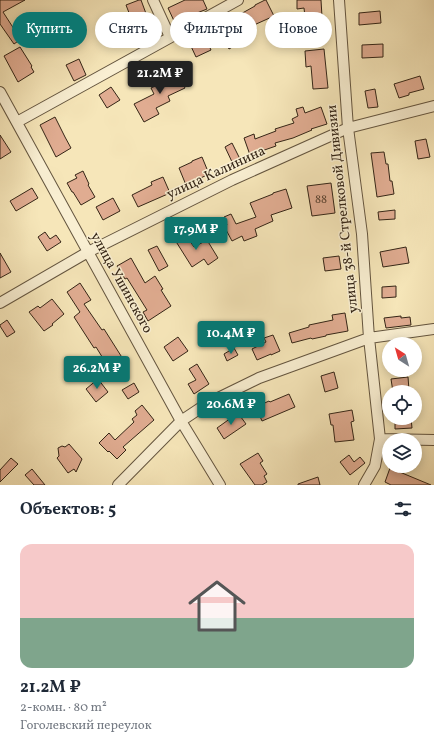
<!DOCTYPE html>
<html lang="ru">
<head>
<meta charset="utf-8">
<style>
	:root { --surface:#fff; --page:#f6f6f7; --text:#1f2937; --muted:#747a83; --accent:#0f766e }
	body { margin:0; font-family:Vollkorn,serif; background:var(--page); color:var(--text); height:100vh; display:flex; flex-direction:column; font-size:15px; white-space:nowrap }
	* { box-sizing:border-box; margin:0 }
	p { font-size:13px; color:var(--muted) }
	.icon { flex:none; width:22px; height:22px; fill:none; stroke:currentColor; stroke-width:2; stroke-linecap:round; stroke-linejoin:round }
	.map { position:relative; height:485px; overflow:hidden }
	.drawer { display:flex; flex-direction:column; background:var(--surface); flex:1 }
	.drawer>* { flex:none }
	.guide { position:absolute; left:12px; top:12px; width:410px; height:36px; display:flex; gap:8px }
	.needle { width:26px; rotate:323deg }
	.tools { position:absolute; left:382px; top:337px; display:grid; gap:8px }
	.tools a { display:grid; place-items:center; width:40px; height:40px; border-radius:50%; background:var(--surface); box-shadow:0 2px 10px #0003; font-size:20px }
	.price { position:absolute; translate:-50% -34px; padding:0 9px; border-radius:4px; background:var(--accent); color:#fff; font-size:13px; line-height:26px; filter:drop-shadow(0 1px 2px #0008) }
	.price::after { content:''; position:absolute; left:50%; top:24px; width:12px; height:9px; margin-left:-6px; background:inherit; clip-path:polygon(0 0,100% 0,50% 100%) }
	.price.selected { background:#222; color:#fff }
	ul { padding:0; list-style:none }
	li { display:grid; align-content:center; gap:8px; height:212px; padding:0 20px }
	li span { display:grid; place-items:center; height:124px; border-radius:12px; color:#555 }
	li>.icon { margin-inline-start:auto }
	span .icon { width:72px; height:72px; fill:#fffc; stroke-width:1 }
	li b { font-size:17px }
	h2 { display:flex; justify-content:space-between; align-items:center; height:48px; padding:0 20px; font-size:17px }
	.pill { padding:0 14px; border-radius:18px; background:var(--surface); box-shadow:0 2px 10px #0003; font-size:14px; line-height:36px }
	.pill.selected { background:var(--accent); color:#fff }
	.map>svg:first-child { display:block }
	.building { fill:#e0ac91; stroke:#342516 }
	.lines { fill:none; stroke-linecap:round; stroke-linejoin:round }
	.minor-casing { stroke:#64553f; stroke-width:12 }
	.minor { stroke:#f9efd2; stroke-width:10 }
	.labels { text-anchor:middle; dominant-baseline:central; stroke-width:3; stroke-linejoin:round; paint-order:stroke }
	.number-label { font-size:12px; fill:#5f4735 }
	.street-label { font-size:14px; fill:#342516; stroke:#f9efd2 }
</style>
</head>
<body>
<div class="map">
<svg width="434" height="485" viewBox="0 0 434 485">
	<rect width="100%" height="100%" fill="#f6e6b9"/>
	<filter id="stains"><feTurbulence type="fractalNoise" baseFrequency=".005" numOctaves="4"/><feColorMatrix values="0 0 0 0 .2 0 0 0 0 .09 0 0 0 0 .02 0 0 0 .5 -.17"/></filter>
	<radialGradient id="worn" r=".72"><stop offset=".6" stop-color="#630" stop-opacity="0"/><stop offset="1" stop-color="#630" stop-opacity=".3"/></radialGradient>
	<!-- building -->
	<path class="building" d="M0 0H25L3 12 14 29 23 22 31 32 14 44 0 24Z
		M139 0H141L148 19 155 33 136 43 131 34 136 31 126 5Z
		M185 0H203L207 9 197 13 175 23 168 8Z
		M265 0H266L274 16 254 25 256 29 238 38 241 42 229 49 218 28 238 18 237 16 255 6V5Z
		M297 0H321L323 34 307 35 304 8 297 9Z
		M380 11 381 23 359 25V13Z
		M204 35 211 50 196 57 189 42Z
		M383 44V57L362 58V45Z
		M20 47 32 66 31 67 34 72 18 82 4 56Z
		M324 49 328 88 313 89 311 66 306 67 305 51Z
		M79 59 86 75 74 81 66 65Z
		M175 67 185 88 168 96 170 101 156 108 159 114 144 122 134 104 154 94 151 88 168 80 164 72Z
		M420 76 424 89 409 93V95L399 98 394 84Z
		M111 87 120 100 107 108 99 95Z
		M375 89 378 107 368 108 365 91Z
		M303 107 305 113 321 107 327 124 311 129 312 130 293 138 275 143 276 146 250 155 244 138 254 134 255 139 276 131 275 129 294 123 292 119 298 116 296 109Z
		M55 117 65 137 71 148 56 157 40 125Z
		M0 135 11 152 0 159Z
		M426 139 430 157 418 159 415 141Z
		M232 143 241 161 233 164 225 147Z
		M384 152 386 164H388L390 181H392L394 194 377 197 371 153Z
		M202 157 209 174 186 185 179 168 192 162V161Z
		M83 171 89 184 88 185 95 197 81 205 73 192H72L67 183 77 178 75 175Z
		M163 177 170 193 138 207 132 195 152 185 151 182Z
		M331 183 335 213 312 216 307 186Z
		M32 188 38 198 16 211 10 201Z
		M286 189 292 208 271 215 273 221 255 229 257 236 244 241 242 236 232 241 224 226 227 225 224 217 231 214 236 224 256 217 250 203 273 194V193Z
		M113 198 120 211 103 220 96 207Z
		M395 210V219L379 220 378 212Z
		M45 232 50 239 56 235 61 242 47 251 38 237Z
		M185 234 194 247 207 240 218 258 208 265 204 259 192 267 175 240Z
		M157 246 168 266 159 271 148 250Z
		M406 247 409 263 383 267 380 252Z
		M0 253 11 272 0 278Z
		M339 256 341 269 325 271 323 258Z
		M131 258 145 283 155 276 163 289 161 290 171 306 148 321 143 312 147 310 127 278 125 279 117 266Z
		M80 283 91 300 84 304 102 330 104 329 123 359 109 368 96 347 94 348 74 317 80 312 67 292Z
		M396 286V297L382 298V287Z
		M52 299 64 314 52 324 53 325 44 331 29 312 38 306 40 308Z
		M345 313 348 331 326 335V336L312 339 311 338 292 343 289 333 309 327V325L333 320 332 315Z
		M401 316V318L410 317 411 325 386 328 384 318Z
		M7 320 15 332 7 337 0 326V325Z
		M273 335 280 351 271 355V354L257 360 252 349 266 342 264 338Z
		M178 337 188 351 173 361 164 347Z
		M234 348 238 355 227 361 224 354Z
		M197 364 209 384 194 394 188 384 196 380 189 369Z
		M334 372 338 388 325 392 321 376Z
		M408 377 409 390 393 392 391 379Z
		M98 379 108 392 96 402 86 389Z
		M134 383 139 392 128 399 122 390Z
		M289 394 295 407 262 421 256 407 269 401 270 402Z
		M142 405 154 420 123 447 126 450 117 459 109 451 108 452 99 443 109 433 115 440 134 422 132 419 137 415 135 411Z
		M352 410 354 421 351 422 354 440 335 442 333 425H331L329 414Z
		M238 413 246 424 224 439 217 428Z
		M395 418H411L412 428 395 429Z
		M69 444 82 459 76 472 74 469 68 473 57 458 59 456 58 448 62 446 65 447Z
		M258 453 263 461 260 463 267 474 264 476 267 482 262 485H255L240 464Z
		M349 455 354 462 360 457 365 463 350 475 340 462Z
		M11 458 18 464 0 482V470Z
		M390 468 431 485H391L385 482Z
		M32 469 45 485H34L25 475Z
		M318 477 320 485H298V484Z"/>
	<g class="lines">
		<defs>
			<path id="minor" d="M153 0 170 37
				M339 0 348 128 362 234 369 338 380 439 375 466 364 485
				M0 92 181 421 220 485
				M17 122 238 0
				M0 303 88 252 232 180 348 128 434 106
				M380 439 434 440
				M118 485 181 421 208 403 259 378 369 338 434 329"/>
		</defs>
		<!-- minor casing -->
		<use href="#minor" class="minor-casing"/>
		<!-- minor -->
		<use href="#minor" class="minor"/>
	</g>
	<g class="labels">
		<!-- number labels -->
		<g class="number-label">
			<text x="321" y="200">88</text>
		</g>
		<!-- street labels -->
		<g class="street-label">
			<text transform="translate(216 173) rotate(-25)">улица Калинина</text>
			<text transform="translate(343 209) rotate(-96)">улица 38-й Стрелковой Дивизии</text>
			<text transform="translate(121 283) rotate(61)">улица Ушинского</text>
		</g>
	</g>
	<rect width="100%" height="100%" filter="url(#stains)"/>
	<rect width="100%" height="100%" fill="url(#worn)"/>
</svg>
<div class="tools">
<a><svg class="needle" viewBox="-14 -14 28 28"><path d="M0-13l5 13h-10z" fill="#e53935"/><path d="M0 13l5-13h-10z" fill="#747a83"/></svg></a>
<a><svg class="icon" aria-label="locate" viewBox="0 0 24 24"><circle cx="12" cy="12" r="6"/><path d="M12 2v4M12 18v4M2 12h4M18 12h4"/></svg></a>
<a><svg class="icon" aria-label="layers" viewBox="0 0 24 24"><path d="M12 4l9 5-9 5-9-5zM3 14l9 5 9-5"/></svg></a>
</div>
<b class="price selected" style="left:160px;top:95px">21.2M ₽</b>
<b class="price" style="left:196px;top:251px">17.9M ₽</b>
<b class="price" style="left:231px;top:355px">10.4M ₽</b>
<b class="price" style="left:97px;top:390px">26.2M ₽</b>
<b class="price" style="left:231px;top:426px">20.6M ₽</b>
<div class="guide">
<a class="pill selected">Купить</a>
<a class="pill">Снять</a>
<a class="pill">Фильтры</a>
<a class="pill">Новое</a>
</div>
</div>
<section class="drawer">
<h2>Объектов: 5<svg class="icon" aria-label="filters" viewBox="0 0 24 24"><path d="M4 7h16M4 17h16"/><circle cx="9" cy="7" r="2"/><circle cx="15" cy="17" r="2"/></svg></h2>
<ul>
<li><span style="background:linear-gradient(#f6c9c9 60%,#7fa58c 0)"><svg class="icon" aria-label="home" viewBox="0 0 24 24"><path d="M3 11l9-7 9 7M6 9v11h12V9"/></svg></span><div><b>21.2M ₽</b><p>2-комн. · 80 m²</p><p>Гоголевский переулок</p></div></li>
</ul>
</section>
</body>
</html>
